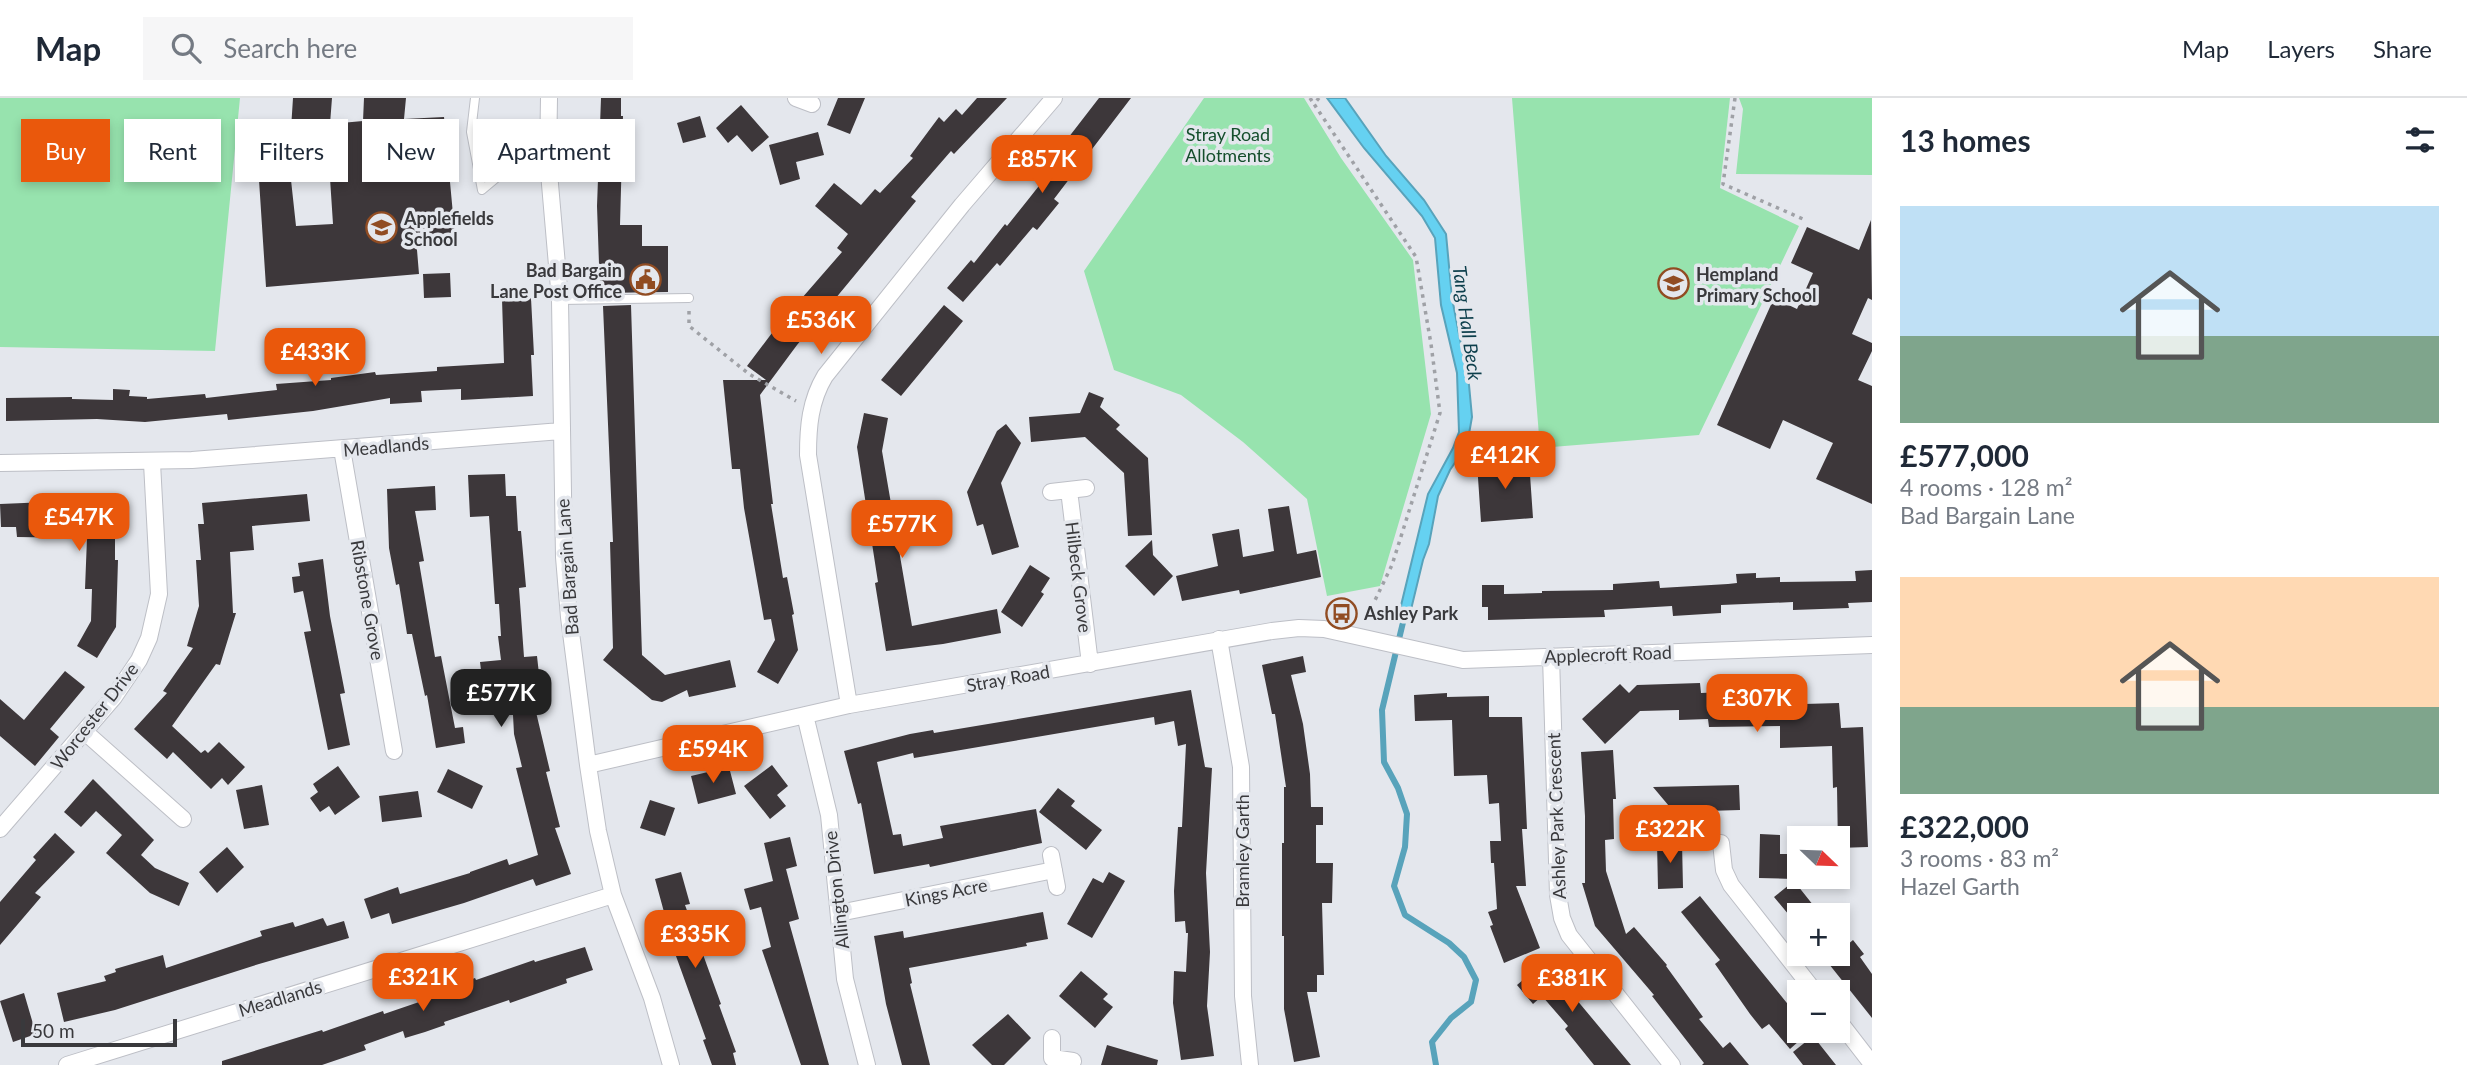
<!DOCTYPE html>
<html lang="en">
<head>
<meta charset="utf-8">
<style>
	:root { --surface:#fff; --page:#f6f6f7; --text:#1f2937; --muted:#747a83; --line:#e0e1e3; --accent:#ea580c }
	body { margin:0; font-family:Lato,sans-serif; background:var(--page); color:var(--text); height:100vh; display:flex; flex-direction:column; font-size:26px; white-space:nowrap }
	* { box-sizing:border-box; margin:0 }
	p { font-size:23px; color:var(--muted) }
	.icon { flex:none; width:38px; height:38px; fill:none; stroke:currentColor; stroke-width:2; stroke-linecap:round; stroke-linejoin:round }
	.map { position:relative; flex:1; overflow:hidden }
	.side { display:flex; flex-direction:column; background:var(--surface); width:595px }
	.side>* { flex:none }
	.banner { position:absolute; left:21px; top:21px; width:665px; height:63px; display:flex; gap:14px }
	.needle { width:46px; rotate:113deg }
	.controls { position:absolute; left:1787px; top:728px; display:grid; gap:14px }
	.controls a { display:grid; place-items:center; width:63px; height:63px; border-radius:0px; background:var(--surface); box-shadow:0 4px 10px #0003; font-size:35px }
	.scale { position:absolute; left:21px; bottom:18px; width:156px; box-sizing:border-box; padding-left:7px; border:4px solid #39393c; border-top:0; font-size:19px; line-height:24px; white-space:nowrap; color:#39393c; -webkit-text-stroke:5px #e4e7ed; paint-order:stroke }
	.price { position:absolute; translate:-50% -60px; padding:0 16px; border-radius:14px; background:var(--accent); color:#fff; font-size:23px; line-height:46px; filter:drop-shadow(0 2px 4px #0008) }
	.price::after { content:''; position:absolute; left:50%; top:42px; width:21px; height:16px; margin-left:-10px; background:inherit; clip-path:polygon(0 0,100% 0,50% 100%) }
	.price.current { background:#222; color:#fff }
	ul { padding:0; list-style:none }
	li { display:grid; align-content:center; gap:14px; height:371px; padding:0 28px }
	li span { display:grid; place-items:center; height:217px; border-radius:0px; color:#555 }
	li>.icon { margin-inline-start:auto }
	span .icon { width:126px; height:126px; fill:#fffc; stroke-width:1 }
	li b { font-size:30px }
	h2 { display:flex; justify-content:space-between; align-items:center; height:84px; padding:0 28px; font-size:30px }
	.chip { padding:0 24px; border-radius:0px; background:var(--surface); box-shadow:0 4px 10px #0003; font-size:24px; line-height:63px }
	.chip.current { background:var(--accent); color:#fff }
	header { display:flex; align-items:center; gap:42px; box-sizing:border-box; height:98px; padding:0 35px; background:var(--surface); border-bottom:2px solid var(--line) }
	header strong { font-size:33px }
	nav { display:flex; gap:38px; margin-inline-start:auto; font-size:24px }
	.search { width:490px; height:63px; background:var(--page); display:flex; align-items:center; gap:18px; box-sizing:border-box; padding:0 24px; border-radius:0px; color:var(--muted); font-size:26px }
	main { display:flex; flex:1; min-height:0 }
	.map>svg:first-child { display:block }
	.green { fill:#97e3ae }
	.water { fill:#65d1f1; stroke:#58a3bb; stroke-width:2 }
	.lines { fill:none; stroke-linecap:round; stroke-linejoin:round }
	.stream { stroke:#58a3bb; stroke-width:6 }
	.building { fill:#3d373a }
	.lane-casing { stroke:#bdbfc6; stroke-width:10 }
	.street-casing { stroke:#bdbfc6; stroke-width:18 }
	.path { stroke:#9fa1a6; stroke-width:3.5; stroke-dasharray:3.5 5; stroke-linecap:butt }
	.lane { stroke:#fff; stroke-width:8 }
	.street { stroke:#fff; stroke-width:16 }
	.labels { text-anchor:middle; dominant-baseline:central; stroke-width:7; stroke-linejoin:round; paint-order:stroke }
	.park-label { font-size:18px; fill:#144e2c; stroke:#e4e7ed }
	.poi-label { font-size:18px; font-weight:bold; fill:#39393c; stroke:#e4e7ed; text-anchor:start }
	.street-label { font-size:18px; fill:#39393c; stroke:#e4e7ed }
	.water-label { font-size:19px; font-style:italic; fill:#0c3e4b; stroke:#e4e7ed }
</style>
</head>
<body>
<header>
<strong>Map</strong>
<div class="search"><svg class="icon" aria-label="search" viewBox="0 0 24 24"><circle cx="10" cy="10" r="6"/><path d="M15 15l6 6"/></svg>Search here</div>
<nav><a>Map</a><a>Layers</a><a>Share</a></nav>
</header>
<main>
<div class="map">
<svg width="1872" height="967" viewBox="0 0 1872 967">
	<rect width="100%" height="100%" fill="#e4e7ed"/>
	<!-- green -->
	<path class="green" d="M0 0H240L215 253 0 249Z
		M1204 0H1304L1341 60 1413 162 1431 316 1380 488 1327 498 1307 401 1243 344 1181 297 1114 272 1084 173Z
		M1512 0H1730L1720 90 1799 128 1699 337 1540 350Z
		M1739 0H1872V77L1736 76 1743 11Z"/>
	<!-- water -->
	<path class="water" d="M1327 0H1345L1386 58 1424 102 1446 136 1452 200 1469 287 1472 319 1467 347 1450 372 1438 398 1429 446 1423 462 1408 524 1398 520 1428 396 1453 350 1459 334 1457 275 1441 207 1435 140 1422 118 1364 50Z"/>
	<g class="lines">
		<!-- stream -->
		<path class="stream" d="M1405 516 1382 612 1384 664 1398 690 1407 716 1405 749 1394 788 1405 817 1449 845 1464 859 1476 882 1471 904 1451 920 1432 944 1436 967"/>
	</g>
	<!-- building -->
	<path class="building" d="M293 0H332L330 26 363 23 364 0H406L404 21 444 19 455 138 416 140 419 176 266 189 259 82H291L296 128 333 126 329 65 289 62Z
		M601 0H621V18H623L620 127H642V148H668V194L600 195 597 108Z
		M838 0H865L850 36 827 27Z
		M977 0H1007L954 56 951 53 911 99 916 103 797 247 760 297 773 406H771L783 480 787 479 794 516 792 517 798 552 778 586 757 574 775 542 771 521 764 522 744 410 740 371H732L723 282H766L747 268 775 231 842 154 837 150 848 136 815 108 834 85 861 107 875 91 880 95 913 60 910 58 939 19 944 24 956 11 962 17Z
		M1099 0H1131L1054 101 1059 105 1037 132 1033 129 1000 168 997 165 963 204 947 190 971 162 974 165 1005 126 1007 128 1027 103 1046 79 1041 75Z
		M741 7 769 39 752 54 737 37 728 45 716 30Z
		M700 18 706 39 683 45 677 25Z
		M818 34 824 57 796 64 800 81 780 87 769 47Z
		M1871 122 1872 202 1868 200 1852 236 1872 245V253L1858 282 1872 288V406L1816 381 1833 345 1783 322 1770 351 1717 327 1774 200 1797 211 1813 175 1791 165 1807 129 1859 152Z
		M450 175 451 199 424 200 423 176Z
		M531 200 534 257H531L533 298 461 302V291L421 293 422 304 390 306V300L313 313 228 322 227 316 145 324 97 321 6 323V300L72 299V301L113 302V291L130 292 129 298 147 299V301L205 296 206 300 277 292 276 286 331 282V280L375 274 376 277 437 273V269L504 265 502 201Z
		M631 207 642 557 665 577 730 562 736 589 689 599 687 592 662 604 652 602 603 562 613 550 610 444H613L603 208Z
		M944 207 963 223 901 298 881 282Z
		M1089 294 1104 300 1100 309 1120 327 1116 331 1148 360 1152 437 1128 438 1124 375 1085 339 1031 344 1029 319 1080 315Z
		M864 315 888 320 882 353 912 528 997 511 1001 535 943 546 886 553 875 485 878 484 857 349Z
		M1006 326 1021 345 1001 385 1019 449 992 457 983 426 977 428 967 394 997 333Z
		M1529 362 1533 420 1481 424 1477 365Z
		M505 376 506 398H516L518 433H521L526 489 519 490 524 559 537 558 543 613 536 614 550 673 546 674 560 729 555 730 571 776 536 788 533 781 464 805 392 826 389 815 371 821 364 801 398 789 400 796 470 775V774L507 761 509 767 538 757 516 670 522 669 514 636 513 617 523 615 518 576 482 580 480 564 501 562 498 538H501L499 506H495L489 418 470 419 468 377Z
		M435 388 436 412 415 413 424 463 419 464 435 559 441 558 455 630 463 629 465 645 436 650 427 597 425 598 412 536H407L399 486 396 487 389 450 387 391Z
		M307 396 310 423 252 428 254 452 230 454 233 515H236L220 567 216 566 172 628 201 655 205 652 208 655 219 644 245 669 228 687 222 680 211 691 173 654 167 661 134 631 167 595 163 593 193 550 187 548 199 508 196 462H201L198 426H204L202 405Z
		M72 403 115 404V462H118L116 529 97 560 77 548 91 523 92 491H85L87 440 17 439 16 429H1L0 406Z
		M1289 408 1297 456 1316 452 1321 479 1240 496 1239 492 1182 503 1176 478 1218 468 1212 436 1239 431 1243 459 1274 453 1268 411Z
		M1152 442 1153 457 1173 478 1154 498 1125 468Z
		M323 461 330 518 345 595 340 596 350 647 328 652 304 534 311 533 303 493 294 495 292 479 300 478 298 465Z
		M1030 467 1050 480 1041 494 1044 496 1022 529 1001 514Z
		M1872 472V504L1848 505 1849 510 1793 512V504L1721 507V515L1673 518 1672 508 1604 512 1605 519 1488 522V509H1482V487H1504V496L1542 495V493L1613 492V486L1659 483 1660 490 1728 486 1737 485 1736 476 1756 475V480L1780 479V484L1856 483 1855 473Z
		M1303 558 1306 574 1291 577 1303 626 1310 676 1311 709H1323V727H1316V765H1333L1332 805H1322L1324 877H1317V894H1307L1320 959 1294 964 1284 911V838H1282V745H1284V689H1286L1275 616H1272L1262 567Z
		M65 573 85 589 50 631 59 639 35 668 0 638V601L24 622Z
		M1700 585 1701 595 1770 592 1771 607 1839 605 1841 630 1863 629 1868 749 1838 750 1837 689 1833 690 1832 648 1780 650V628L1709 629 1708 621 1679 622V612L1640 613 1605 646 1582 621 1620 586 1629 595 1637 587Z
		M1191 592 1205 669 1212 670 1206 775 1210 854 1207 908 1214 958 1181 962 1173 905 1174 873 1186 874 1188 835H1186L1185 823 1175 824 1174 793 1178 729H1182L1186 646 1178 648 1174 623 1155 627 1154 619 914 660 913 655 877 664 893 737 901 736 903 748 943 740 940 728 1036 711 1042 745 930 769 929 766 874 776 861 705 858 706 844 653 910 636 933 632 934 635Z
		M1447 595V599L1489 598V619H1522L1527 731H1522L1526 788H1516L1540 850 1504 865 1490 828 1493 827 1488 814 1497 811 1494 765H1491L1490 743H1501L1499 705 1489 706 1487 677 1454 678 1452 622 1415 623 1414 597Z
		M1613 652 1616 701H1613L1614 741 1605 742 1606 773 1626 836 1634 829 1667 867 1666 868 1703 919 1699 921 1723 950 1730 944 1749 967H1702L1704 965 1652 898 1654 897 1595 828 1582 785H1585V718L1581 654Z
		M772 667 788 688 777 697 786 708 770 721 744 688Z
		M338 668 360 699 335 717 329 708 320 714 310 700 318 694 313 686Z
		M729 669 736 696 698 706 691 678Z
		M448 671 483 688 472 711 437 694Z
		M93 681 154 742 141 757 155 770 189 785 179 808 150 795 106 755 122 737 96 713 81 729 64 714Z
		M262 687 269 727 244 731 236 692Z
		M1739 687 1740 712 1674 714 1653 689Z
		M1058 690 1075 703 1071 708 1102 732 1086 752 1039 714Z
		M418 693 422 719 382 724 379 698Z
		M650 702 675 710 665 738 640 730Z
		M55 735 75 754 35 795 41 799 0 847V804L36 762 33 759Z
		M1760 736 1780 737V756H1794L1793 781 1759 780Z
		M790 739 797 768 786 771 799 821 789 824 829 967H801L762 852 771 849 761 809 750 812 744 791 773 783 764 745Z
		M1657 744H1682L1683 790 1658 791Z
		M227 749 244 769 217 795 199 774Z
		M681 774 690 806 685 807 721 906 719 907 736 954 733 955 736 967H712L703 942 706 941 668 836H670L655 781Z
		M1109 774 1125 783 1092 840 1067 826 1093 780 1103 785Z
		M1794 783 1821 817H1789L1774 799Z
		M1700 798 1799 920V943L1790 951 1769 926 1762 931 1750 916 1715 866 1720 862 1681 814Z
		M1043 814 1048 841 1026 845 1027 848 909 870 912 885 910 886 930 967H902L886 906 874 838 903 833 904 840Z
		M323 820 327 828 344 823 349 840 259 866 115 912 64 924 57 895 106 883 104 878 116 874 115 871 163 857 166 870 262 838 260 833 293 824 295 829Z
		M1838 835 1847 847 1853 842 1864 856 1860 859 1872 876V920L1821 856H1838Z
		M585 849 593 872 566 881 567 885 510 905 509 902 444 924 445 927 425 934 405 940 403 933 364 947 366 952 322 967H222V963L322 932 323 934 383 913 384 916 460 890 459 886 475 880 476 882 534 862 535 864Z
		M1547 861 1580 899 1576 901 1631 967H1594L1565 931 1568 928 1542 898 1533 906 1517 887Z
		M1081 873 1108 896 1103 901 1113 909 1095 930 1059 898Z
		M24 895 36 936 13 944 0 903Z
		M1008 916 1031 940 1004 967H992L972 947Z
		M1813 938 1836 967H1803L1793 954Z
		M1107 947 1158 962 1157 967H1101Z"/>
	<g class="lines">
		<defs>
			<path id="lane" d="M475 0 471 34 526 64 548 63
				M471 34 482 92 519 61
				M560 202 689 200"/>
			<path id="street" d="M549 0 548 63 560 202 564 459 569 519 588 667 598 733 613 797 652 900 671 967
				M796 0 812 6
				M342 351 394 653
				M0 365 192 362 561 333
				M1069 392 1090 566
				M1051 394 1086 390
				M1219 541 1241 669 1243 898 1250 967
				M1551 558 1558 797 1562 820 1569 837 1672 967
				M849 607 808 357C808 329 810 303 825 278L962 107 1054 0
				M805 617 829 717 845 881 867 967
				M85 634 183 721
				M588 667 849 607 1272 533 1299 530 1324 531 1463 562 1872 547
				M0 731 114 599 139 562 149 540 159 496 152 365
				M1721 745 1724 772 1731 787 1815 894
				M1051 757 1057 789
				M839 815 1054 772
				M1838 922 1872 966
				M1052 940V960L1073 963
				M67 967 613 797"/>
		</defs>
		<!-- lane casing -->
		<use href="#lane" class="lane-casing"/>
		<!-- street casing -->
		<use href="#street" class="street-casing"/>
		<!-- path -->
		<path class="path" d="M1310 0 1314 6
			M1319 0 1314 6 1416 159 1431 246 1440 315 1392 467 1365 523
			M1735 0 1723 86 1803 121
			M689 213V228L749 276 796 303"/>
		<!-- lane -->
		<use href="#lane" class="lane"/>
		<!-- street -->
		<use href="#street" class="street"/>
	</g>
	<!-- icons -->
	<defs>
		<symbol id="school-ring" viewBox="-11 -11 22 22"><circle r="9.5" fill="#e4e7ed" stroke="#914c22" stroke-width="1.5"/><path d="M0-5L7-2L0 1L-7-2ZM-4 1L0 2.5L4 1V4Q0 6-4 4Z" fill="#914c22"/></symbol>
		<symbol id="civic-ring" viewBox="-11 -11 22 22"><circle r="9.5" fill="#e4e7ed" stroke="#914c22" stroke-width="1.5"/><path d="M-.6-6.5H3V-4.5H.6V-3L4-1V1h2V6H-6V1h2V-1L-.6-3ZM-1.2 2.5V6h2.4V2.5Z" fill="#914c22"/></symbol>
		<symbol id="bus-ring" viewBox="-11 -11 22 22"><circle r="9.5" fill="#e4e7ed" stroke="#914c22" stroke-width="1.5"/><path d="M-5-6H5V4H4V6H2V4H-2V6H-4V4H-5ZM-3.5-4V0h7V-4ZM-3.5 1.2v1.5H-2V1.2ZM2 1.2v1.5H3.5V1.2Z" fill="#914c22"/></symbol>
	</defs>
	<g fill-rule="evenodd">
		<use href="#school-ring" x="364" y="112" width="35" height="35"/>
		<use href="#civic-ring" x="628" y="164" width="35" height="35"/>
		<use href="#school-ring" x="1656" y="168" width="35" height="35"/>
		<use href="#bus-ring" x="1324" y="498" width="35" height="35"/>
	</g>
	<g class="labels">
		<!-- park labels -->
		<g class="park-label">
			<text x="1228" y="36">Stray Road<tspan x="1228" dy="21">Allotments</tspan></text>
		</g>
		<!-- poi labels -->
		<g class="poi-label">
			<text x="404" y="120">Applefields<tspan x="404" dy="21">School</tspan></text>
			<text x="622" y="172" text-anchor="end">Bad Bargain<tspan x="622" dy="21">Lane Post Office</tspan></text>
			<text x="1696" y="176">Hempland<tspan x="1696" dy="21">Primary School</tspan></text>
			<text x="1364" y="515">Ashley Park</text>
		</g>
		<!-- street labels -->
		<g class="street-label">
			<text transform="translate(386 348) rotate(-5)">Meadlands</text>
			<text transform="translate(567 469) rotate(-94)">Bad Bargain Lane</text>
			<text transform="translate(1079 479) rotate(83)">Hilbeck Grove</text>
			<text transform="translate(368 502) rotate(80)">Ribstone Grove</text>
			<text transform="translate(1608 556) rotate(-2)">Applecroft Road</text>
			<text transform="translate(1008 580) rotate(-10)">Stray Road</text>
			<text transform="translate(94 618) rotate(-52)">Worcester Drive</text>
			<text transform="translate(1556 718) rotate(-92)">Ashley Park Crescent</text>
			<text transform="translate(1242 753) rotate(-90)">Bramley Garth</text>
			<text transform="translate(836 792) rotate(-96)">Allington Drive</text>
			<text transform="translate(946 794) rotate(-11)">Kings Acre</text>
			<text transform="translate(280 900) rotate(-17)">Meadlands</text>
		</g>
		<!-- water labels -->
		<g class="water-label">
			<text transform="translate(1468 225) rotate(82)">Tang Hall Beck</text>
		</g>
	</g>
</svg>
<div class="controls">
<a><svg class="needle" viewBox="-14 -14 28 28"><path d="M0-13l5 13h-10z" fill="#e53935"/><path d="M0 13l5-13h-10z" fill="#747a83"/></svg></a>
<a>+</a>
<a>−</a>
</div>
<div class="scale">50 m</div>
<b class="price" style="left:1042px;top:97px">£857K</b>
<b class="price" style="left:821px;top:258px">£536K</b>
<b class="price" style="left:315px;top:290px">£433K</b>
<b class="price" style="left:1505px;top:393px">£412K</b>
<b class="price" style="left:79px;top:455px">£547K</b>
<b class="price" style="left:902px;top:462px">£577K</b>
<b class="price current" style="left:501px;top:631px">£577K</b>
<b class="price" style="left:1757px;top:636px">£307K</b>
<b class="price" style="left:713px;top:687px">£594K</b>
<b class="price" style="left:1670px;top:767px">£322K</b>
<b class="price" style="left:695px;top:872px">£335K</b>
<b class="price" style="left:423px;top:915px">£321K</b>
<b class="price" style="left:1572px;top:916px">£381K</b>
<div class="banner">
<a class="chip current">Buy</a>
<a class="chip">Rent</a>
<a class="chip">Filters</a>
<a class="chip">New</a>
<a class="chip">Apartment</a>
</div>
</div>
<section class="side">
<h2>13 homes<svg class="icon" aria-label="filters" viewBox="0 0 24 24"><path d="M4 7h16M4 17h16"/><circle cx="9" cy="7" r="2"/><circle cx="15" cy="17" r="2"/></svg></h2>
<ul>
<li><span style="background:linear-gradient(#bfe0f5 60%,#7fa58c 0)"><svg class="icon" aria-label="home" viewBox="0 0 24 24"><path d="M3 11l9-7 9 7M6 9v11h12V9"/></svg></span><div><b>£577,000</b><p>4 rooms · 128 m²</p><p>Bad Bargain Lane</p></div></li>
<li><span style="background:linear-gradient(#ffd9b3 60%,#7fa58c 0)"><svg class="icon" aria-label="home" viewBox="0 0 24 24"><path d="M3 11l9-7 9 7M6 9v11h12V9"/></svg></span><div><b>£322,000</b><p>3 rooms · 83 m²</p><p>Hazel Garth</p></div></li>
</ul>
</section>
</main>
</body>
</html>
